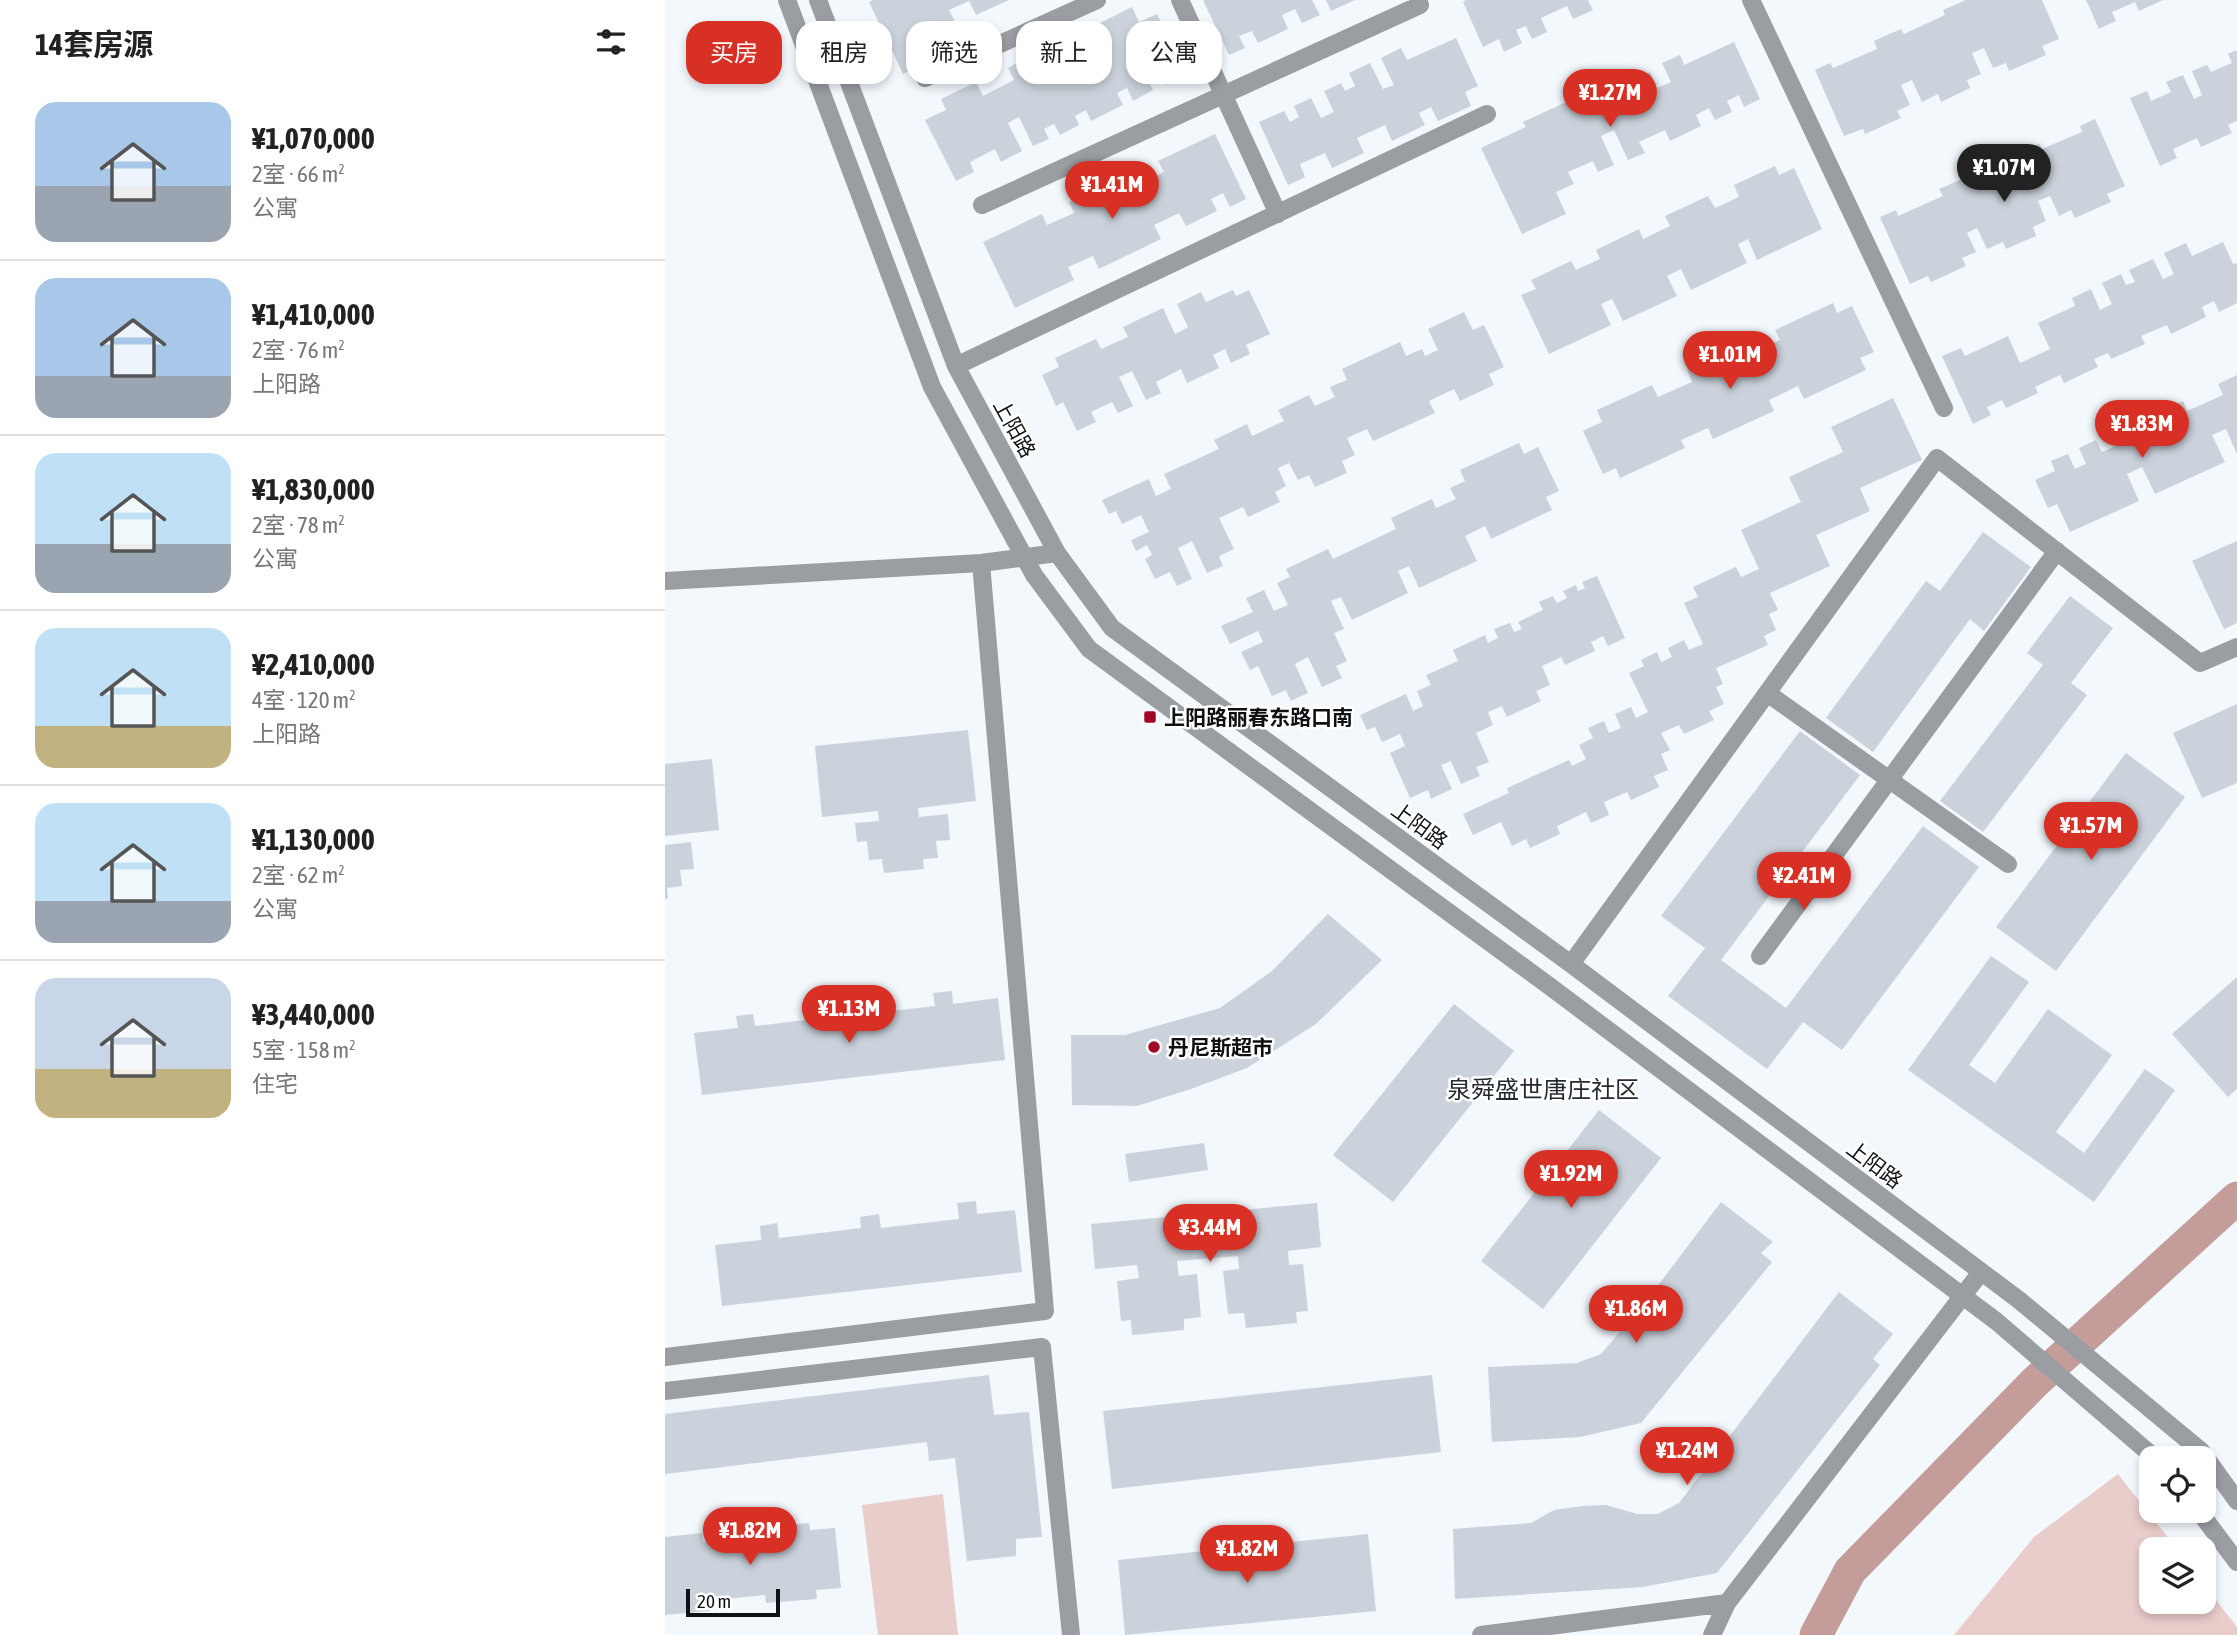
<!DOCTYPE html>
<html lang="zh">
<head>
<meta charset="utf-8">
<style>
	:root { --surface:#fff; --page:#f2f2f2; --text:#222; --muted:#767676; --line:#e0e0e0; --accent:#d93025 }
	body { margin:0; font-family:"Asap Condensed","Noto Sans SC",sans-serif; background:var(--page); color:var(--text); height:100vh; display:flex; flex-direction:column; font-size:26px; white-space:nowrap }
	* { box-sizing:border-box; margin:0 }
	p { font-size:23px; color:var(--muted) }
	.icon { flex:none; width:38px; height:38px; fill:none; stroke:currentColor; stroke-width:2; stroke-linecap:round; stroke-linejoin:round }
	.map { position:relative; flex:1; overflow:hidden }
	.panel { display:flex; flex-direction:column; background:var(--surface); width:665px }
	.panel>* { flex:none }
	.guide { position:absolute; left:21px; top:21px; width:665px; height:63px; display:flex; gap:14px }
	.fabs { position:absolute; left:1474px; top:1446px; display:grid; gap:14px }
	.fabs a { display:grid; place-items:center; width:77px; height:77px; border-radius:14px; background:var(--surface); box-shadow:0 4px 10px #0003; font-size:35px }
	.scale { position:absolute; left:21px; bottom:18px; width:94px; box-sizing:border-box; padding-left:7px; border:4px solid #0e1013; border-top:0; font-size:19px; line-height:24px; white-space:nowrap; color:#0e1013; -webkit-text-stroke:5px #fff; paint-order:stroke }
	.price { position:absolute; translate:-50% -60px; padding:0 16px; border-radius:24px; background:var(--accent); color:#fff; font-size:23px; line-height:46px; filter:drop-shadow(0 2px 4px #0008) }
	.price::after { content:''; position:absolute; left:50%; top:42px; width:21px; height:16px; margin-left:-10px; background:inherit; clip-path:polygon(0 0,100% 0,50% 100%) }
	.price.selected { background:#222; color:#fff }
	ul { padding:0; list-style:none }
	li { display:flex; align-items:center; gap:21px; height:175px; padding:0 35px }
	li+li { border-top:2px solid var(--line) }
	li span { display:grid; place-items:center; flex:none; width:196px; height:140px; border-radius:21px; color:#555 }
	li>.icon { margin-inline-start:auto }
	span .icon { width:84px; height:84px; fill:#fffc; stroke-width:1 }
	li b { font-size:30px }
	h2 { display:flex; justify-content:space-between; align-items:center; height:84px; padding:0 35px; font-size:30px }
	.tag { padding:0 24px; border-radius:21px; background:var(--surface); box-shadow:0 4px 10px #0003; font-size:24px; line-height:63px }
	.tag.selected { background:var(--accent); color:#fff }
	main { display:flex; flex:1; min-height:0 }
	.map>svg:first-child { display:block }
	.green { fill:#e9cdcb }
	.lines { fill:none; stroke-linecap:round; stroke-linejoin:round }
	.canal { stroke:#c49d9b; stroke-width:33 }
	.building { fill:#cbd2db }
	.minor { stroke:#9a9da1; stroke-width:18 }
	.poi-dot { fill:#a40627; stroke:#fff; stroke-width:2.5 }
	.labels { text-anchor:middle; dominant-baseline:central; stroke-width:5; stroke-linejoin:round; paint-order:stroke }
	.street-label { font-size:21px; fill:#0e1013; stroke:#fff }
	.poi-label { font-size:21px; font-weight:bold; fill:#0e1013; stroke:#fff; text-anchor:start }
	.quarter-label { font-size:24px; fill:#252a31; stroke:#fff }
</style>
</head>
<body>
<main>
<section class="panel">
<h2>14套房源<svg class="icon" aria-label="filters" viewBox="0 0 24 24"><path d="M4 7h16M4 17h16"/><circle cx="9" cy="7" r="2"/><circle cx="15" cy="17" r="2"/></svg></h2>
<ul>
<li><span style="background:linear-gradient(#a9c7e8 60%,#9aa5b1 0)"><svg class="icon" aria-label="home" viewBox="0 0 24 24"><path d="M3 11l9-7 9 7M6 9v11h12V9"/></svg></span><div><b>¥1,070,000</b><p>2室 · 66 m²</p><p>公寓</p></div></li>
<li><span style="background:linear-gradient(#a9c7e8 70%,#9aa5b1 0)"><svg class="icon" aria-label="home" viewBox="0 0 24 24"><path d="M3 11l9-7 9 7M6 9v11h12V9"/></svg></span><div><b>¥1,410,000</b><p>2室 · 76 m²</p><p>上阳路</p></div></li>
<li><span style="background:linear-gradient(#bfe0f5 65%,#9aa5b1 0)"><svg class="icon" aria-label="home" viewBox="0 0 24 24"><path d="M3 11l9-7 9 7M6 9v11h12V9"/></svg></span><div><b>¥1,830,000</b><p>2室 · 78 m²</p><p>公寓</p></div></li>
<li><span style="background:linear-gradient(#bfe0f5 70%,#c2b280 0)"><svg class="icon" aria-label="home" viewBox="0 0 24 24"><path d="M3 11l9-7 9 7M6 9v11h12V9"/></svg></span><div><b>¥2,410,000</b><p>4室 · 120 m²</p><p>上阳路</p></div></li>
<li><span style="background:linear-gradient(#bfe0f5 70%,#9aa5b1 0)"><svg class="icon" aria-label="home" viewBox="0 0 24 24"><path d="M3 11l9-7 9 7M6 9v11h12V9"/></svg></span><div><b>¥1,130,000</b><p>2室 · 62 m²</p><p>公寓</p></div></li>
<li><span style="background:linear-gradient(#c9d6e8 65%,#c2b280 0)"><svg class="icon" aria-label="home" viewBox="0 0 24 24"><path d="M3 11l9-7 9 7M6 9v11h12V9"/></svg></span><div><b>¥3,440,000</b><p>5室 · 158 m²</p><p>住宅</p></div></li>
</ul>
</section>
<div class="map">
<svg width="1572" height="1635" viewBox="0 0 1572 1635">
	<rect width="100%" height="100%" fill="#f3f8fd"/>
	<!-- green -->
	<path class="green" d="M1453 1474 1512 1549H1486V1601H1538V1583L1572 1627V1635H1289L1369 1537Z
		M278 1494 293 1635H213L197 1505Z"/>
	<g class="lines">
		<!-- canal -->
		<path class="canal" d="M1151 1635 1185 1571 1370 1382 1572 1198"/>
	</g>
	<!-- building -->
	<path class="building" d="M208 0H344L311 15 304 1 284 10 290 22 260 36 271 58 238 74 204 2Z
		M538 0H647L655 15 637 23 630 9 617 15 623 29 593 43 587 31 574 36 580 48 564 55Z
		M661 0H690L666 11Z
		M801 0H923L928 10 908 19 902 6 876 18 882 32 867 39 861 26 851 30 857 43 839 52 834 39 818 47 798 2Z
		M1301 0H1377L1394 39 1377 46 1381 55 1344 71 1341 63 1328 68 1319 48 1307 53 1316 74 1302 80 1305 88 1276 102 1273 94 1257 102 1247 80 1236 85 1245 105 1232 111 1236 118 1200 134 1198 129 1179 136 1150 70 1165 63 1168 68 1212 49 1209 41 1236 29 1239 34 1280 15 1278 10Z
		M1421 0H1498L1474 11 1470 2 1447 12 1451 21 1434 29Z
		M467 7 474 22 492 14 522 75 502 85 497 73 483 80 488 90 468 101 462 88 452 93 458 105 426 121 421 110 410 116 414 125 395 135 389 124 379 129 384 139 368 146 354 117 343 123 357 151 336 162 330 149 305 162 309 172 291 181 260 120 281 110 276 99 311 82 318 96 349 80 343 68 378 50 384 63 435 38 429 26Z
		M791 38 813 86 800 92 806 106 773 121 766 107 754 113 760 125 727 141 720 125 692 138 699 153 667 168 660 153 635 164 640 177 623 185 594 122 619 111 625 122 634 117 629 106 646 98 656 118 669 112 659 91 676 83 680 91 690 86 684 73 705 63 718 89 729 85 716 58 736 48 742 60Z
		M1069 42 1095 99 1079 107 1074 95 1062 101 1067 112 1050 120 1044 108 1031 115 1036 126 1005 141 1000 130 974 142 980 153 963 160 949 130 936 136 949 165 933 172 928 161 903 172 909 184 891 192 901 214 857 234 816 148 861 127 858 122 910 98 914 107 943 94 938 84 963 72 967 80 985 72 992 88 1006 82 997 63 1015 55 1019 65Z
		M1572 50V121L1563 125 1567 133 1536 147 1532 138 1508 149 1512 158 1495 166 1465 98 1482 91 1486 101 1506 92 1501 82 1518 75 1529 99 1537 95 1527 71 1542 65 1546 72 1567 63 1563 54Z
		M1430 119 1460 186 1442 194 1446 202 1410 218 1406 210 1394 216 1385 196 1373 201 1381 221 1368 227 1371 236 1341 249 1338 242 1322 249 1312 228 1302 233 1311 252 1297 258 1301 266 1266 282 1263 276 1245 284 1215 217 1231 210 1233 216 1278 196 1274 189 1302 177 1304 181 1346 163 1343 158 1374 144 1377 149 1417 132 1415 126Z
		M550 134 581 199 565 207 558 193 546 199 552 211 521 226 514 213 489 225 496 239 434 269 428 256 403 267 409 280 350 308 318 242 377 214 382 225 409 213 404 202 463 173 469 187 499 172 493 161Z
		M1110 166 1114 175 1129 168 1157 229 1092 260 1083 239 1073 244 1082 263 1026 290 1016 269 1002 276 1012 296 958 321 947 299 936 304 946 325 884 354 856 295 871 289 866 280 906 261 911 270 935 259 931 250 974 229 978 239 1005 226 1000 216 1043 196 1050 208 1074 197 1069 185Z
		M1558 242 1568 264 1572 263V303L1554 312 1549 301 1537 307 1541 317 1506 334 1502 325 1476 336 1480 344 1446 359 1443 353 1429 359 1433 367 1399 383 1395 375 1370 387 1373 393 1341 408 1337 400 1322 407 1326 415 1308 424 1277 356 1296 348 1300 356 1343 336 1355 363 1385 349 1373 323 1410 306 1407 298 1426 289 1435 310 1447 304 1437 283 1456 274 1461 285 1470 282 1464 270 1488 259 1498 279 1509 274 1499 253 1521 243 1527 256Z
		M568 290 571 296 584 290 605 334 581 345 585 354 566 363 560 349 548 355 554 368 522 383 516 369 491 382 496 393 481 400 467 371 454 377 468 406 453 413 447 402 426 412 431 422 412 431 398 402 391 406 377 375 394 367 390 358 431 339 436 349 463 337 458 327 498 308 510 334 523 327 512 304 536 292 541 302Z
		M1168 303 1172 313 1187 306 1209 352 1195 358 1201 370 1139 399 1133 386 1104 400 1109 411 1048 439 1043 428 1016 440 1020 448 955 478 951 468 938 474 918 431 937 422 932 410 987 385 993 397 1027 382 1022 369 1072 346 1077 358 1115 340 1110 330Z
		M799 312 808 330 819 325 839 367 824 374 829 385 795 401 789 389 764 401 770 413 708 441 702 429 682 438 690 455 677 461 682 473 650 487 644 475 633 480 624 463 613 468 621 486 610 492 615 502 583 517 578 507 554 518 569 549 554 556 558 566 542 573 527 541 513 548 527 579 512 586 505 572 490 579 480 559 487 555 482 545 471 551 466 540 484 532 476 515 457 524 451 511 444 514 437 500 484 479 491 496 506 489 499 474 554 449 549 440 582 424 587 436 619 421 613 410 644 395 650 406 670 397 665 387 682 380 677 369 735 342 741 356 757 349 760 356 773 350 763 329Z
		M1572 375V454L1561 429 1547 435 1560 462 1490 494 1477 467 1462 474 1474 501 1405 532 1392 504 1383 508 1370 480 1390 471 1386 461 1403 454 1410 469 1421 464 1414 448 1431 440 1437 452 1477 434 1471 422 1487 414 1493 427 1504 422 1498 410 1518 401 1522 411 1558 395 1553 384Z
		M1228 398 1257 460 1195 488 1205 511 1151 535 1165 566 1105 593 1113 610 1104 614 1111 630 1099 636 1103 645 1051 668 1058 684 1051 687 1059 704 1044 711 1049 720 1019 734 1014 725 996 733 1005 750 996 754 1003 770 989 776 994 787 966 800 962 792 939 802 944 815 926 823 921 812 892 826 895 834 865 848 861 839 847 846 836 822 808 835 798 814 844 793 842 788 904 760 907 766 921 759 914 745 928 738 923 728 939 721 944 733 956 728 950 714 966 707 971 718 983 712 964 673 979 666 976 660 992 652 996 662 1007 657 1003 648 1019 640 1024 650 1038 644 1019 603 1033 597 1028 587 1071 567 1076 577 1094 569 1076 530 1136 502 1124 477 1178 452 1166 427Z
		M854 443 859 454 873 447 894 491 881 497 887 510 826 539 820 526 800 536 812 561 754 588 744 566 733 571 743 593 687 620 676 597 666 601 679 629 669 633 682 661 671 666 677 678 657 687 643 657 630 664 643 693 626 701 621 690 607 696 593 666 585 670 576 652 598 642 593 631 565 644 556 626 588 612 581 598 599 590 609 611 623 605 612 583 625 577 621 569 663 549 668 559 731 529 726 518 767 499 771 508 791 499 785 488 800 481 795 470Z
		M1318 532 1366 567 1319 631 1305 619 1208 752 1161 718 1261 581 1275 591Z
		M1572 541V623L1559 629 1527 561Z
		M932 576 960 638 943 646 938 636 926 642 930 651 900 665 896 657 877 666 885 685 871 691 876 701 842 717 837 706 823 712 828 725 811 733 824 762 811 767 815 776 796 784 786 761 776 765 787 789 766 799 763 790 745 798 725 753 740 746 735 734 717 742 710 727 702 730 695 715 741 694 748 711 758 706 752 691 766 685 761 675 793 661 788 650 820 635 823 643 833 638 829 629 845 623 849 632 857 629 853 622 878 610 874 602 888 596 892 603 902 598 898 591 911 585 913 591 920 588 917 582Z
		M1405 596 1448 628 1406 683 1422 695 1318 832 1275 801 1378 665 1362 653Z
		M1572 704V783L1537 798 1508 733Z
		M303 730 311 801 253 808 254 817 283 814 285 840 271 841 273 858 258 859 259 869 219 873 217 859 204 860 202 841 192 842 190 823 214 821 213 811 157 817 150 746Z
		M1135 731 1195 775 1056 960 1121 1008 1258 826 1314 867 1177 1050 1138 1022 1102 1069 1003 996 1040 948 996 916Z
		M1461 753 1520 797 1391 971 1331 927Z
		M47 759 54 830 0 836V764Z
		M26 842 29 869 15 870 17 886 2 888 3 898 0 899V845Z
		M663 914 717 960 651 1024 582 1068 526 1089 472 1106 407 1105 406 1035H460L555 1008 607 971Z
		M1326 956 1364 982 1304 1065 1330 1083 1383 1009 1447 1055 1391 1132 1419 1153 1480 1069 1510 1090 1429 1202 1243 1070Z
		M1572 977V1089L1563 1097 1507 1034Z
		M287 991 288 1004 333 998 340 1060 37 1095 29 1033 73 1028 71 1016 88 1014 90 1026 173 1016 172 1006 192 1004 194 1015 270 1006 268 993Z
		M789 1004 849 1051 728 1202 668 1155Z
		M934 1110 996 1158 878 1309 816 1261Z
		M539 1143 543 1170 464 1182 460 1154Z
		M311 1201 312 1214 350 1210 357 1272 57 1306 50 1245 96 1240 95 1226 112 1223 114 1238 196 1228 195 1217 214 1214 216 1228 294 1219 292 1203Z
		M1056 1202 1108 1242 1096 1253 1107 1262 976 1423 915 1437 827 1442 823 1367 912 1363 936 1354 985 1296Z
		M652 1203 656 1247 623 1251 624 1265 638 1264 643 1311 631 1312 632 1323 581 1328 579 1313 563 1314 558 1271 574 1269 573 1256 512 1261 514 1276 532 1274 536 1317 519 1319V1330L467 1335 466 1320 456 1321 452 1281 474 1278 472 1265 430 1269 426 1224Z
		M1174 1292 1228 1334 1208 1359 1215 1365 1052 1573 978 1587 790 1599 788 1529 866 1523 889 1510 918 1506 941 1505 972 1514H993L1014 1503Z
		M324 1375 329 1415 364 1412 377 1537 351 1539V1556L302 1561 290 1458 264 1461 262 1442 0 1474V1414Z
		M767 1375 776 1452 447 1489 438 1411Z
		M144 1523 145 1530 170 1528 176 1588 151 1590 152 1599 101 1603 100 1595 44 1601 45 1611 0 1615V1537L37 1533 38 1542 91 1537 90 1528Z
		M703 1534 711 1611 460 1635 453 1560Z"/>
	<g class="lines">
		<!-- minor -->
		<path class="minor" d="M122 0 267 387 369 575 424 649 883 985 1331 1321 1490 1458
			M153 0 291 366 392 553 447 628 906 964 1354 1300 1536 1451 1572 1501
			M515 0 613 214
			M1086 0 1279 408
			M260 78 432 0
			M317 205 755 5 753 0
			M291 366 822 114
			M0 581 316 563 392 553
			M1102 693 1343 864
			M1095 956 1392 551
			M906 964 1272 458 1535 663 1572 647
			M0 1357 380 1311 316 563
			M0 1391 377 1347 406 1635
			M1533 1510 1572 1562
			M816 1635 1062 1603
			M1047 1635 1062 1603 1316 1272"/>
	</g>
	<!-- markers -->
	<g class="poi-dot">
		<rect x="478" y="710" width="14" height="14" rx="3.5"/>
		<circle cx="489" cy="1047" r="7"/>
	</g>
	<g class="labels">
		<!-- street labels -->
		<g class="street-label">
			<text transform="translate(350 428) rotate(61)">上阳路</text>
			<text transform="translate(755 825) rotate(36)">上阳路</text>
			<text transform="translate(1210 1164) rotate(37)">上阳路</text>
		</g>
		<!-- poi labels -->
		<g class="poi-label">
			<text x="499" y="717">上阳路丽春东路口南</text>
			<text x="503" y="1047">丹尼斯超市</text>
		</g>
		<!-- quarter labels -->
		<g class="quarter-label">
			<text x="878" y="1089">泉舜盛世唐庄社区</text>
		</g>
	</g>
</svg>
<div class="fabs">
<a><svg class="icon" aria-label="locate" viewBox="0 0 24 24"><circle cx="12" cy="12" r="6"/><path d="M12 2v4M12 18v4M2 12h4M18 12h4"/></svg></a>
<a><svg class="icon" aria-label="layers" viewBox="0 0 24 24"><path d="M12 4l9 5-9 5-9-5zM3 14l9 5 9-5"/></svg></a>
</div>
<div class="scale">20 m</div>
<b class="price" style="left:945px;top:129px">¥1.27M</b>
<b class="price selected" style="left:1339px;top:204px">¥1.07M</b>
<b class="price" style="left:447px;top:221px">¥1.41M</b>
<b class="price" style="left:1065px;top:391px">¥1.01M</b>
<b class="price" style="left:1477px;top:460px">¥1.83M</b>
<b class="price" style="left:1426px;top:862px">¥1.57M</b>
<b class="price" style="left:1139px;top:912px">¥2.41M</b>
<b class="price" style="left:184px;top:1045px">¥1.13M</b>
<b class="price" style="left:906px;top:1210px">¥1.92M</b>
<b class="price" style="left:545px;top:1264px">¥3.44M</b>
<b class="price" style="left:971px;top:1345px">¥1.86M</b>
<b class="price" style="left:1022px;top:1487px">¥1.24M</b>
<b class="price" style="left:85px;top:1567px">¥1.82M</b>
<b class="price" style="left:582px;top:1585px">¥1.82M</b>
<div class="guide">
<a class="tag selected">买房</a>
<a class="tag">租房</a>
<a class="tag">筛选</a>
<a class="tag">新上</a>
<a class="tag">公寓</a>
</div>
</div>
</main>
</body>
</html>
